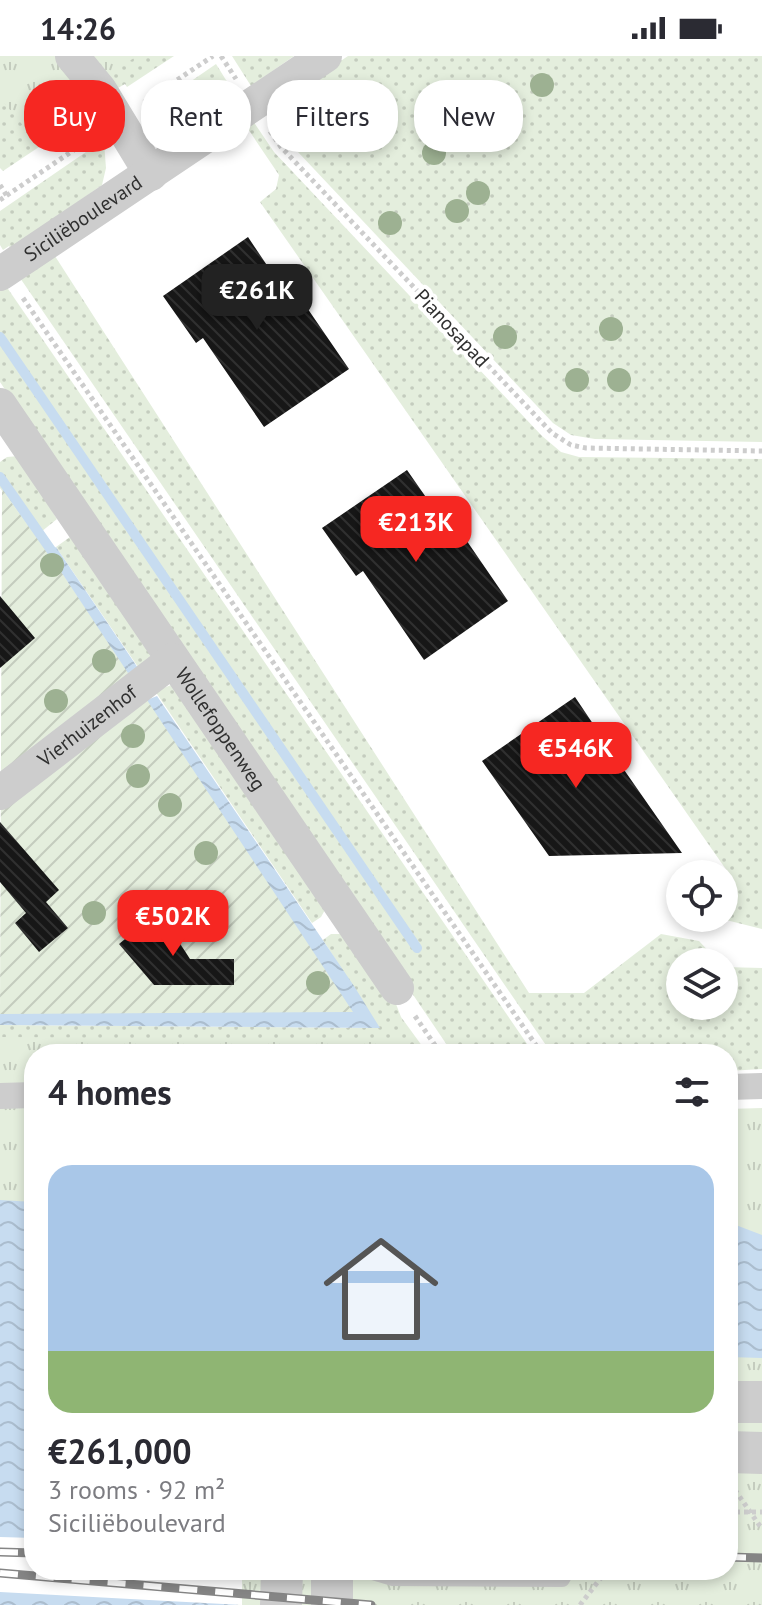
<!DOCTYPE html>
<html lang="en">
<head>
<meta charset="utf-8">
<style>
	:root { --surface:#fff; --page:#f7f7f7; --text:#2b2b33; --muted:#7c7c81; --line:#e1e1e2; --accent:#f62722 }
	body { margin:0; font-family:"PT Sans",sans-serif; background:var(--page); color:var(--text); height:100vh; display:flex; flex-direction:column; font-size:30px; white-space:nowrap }
	* { box-sizing:border-box; margin:0 }
	p { font-size:26px; color:var(--muted) }
	.icon { flex:none; width:44px; height:44px; fill:none; stroke:currentColor; stroke-width:2; stroke-linecap:round; stroke-linejoin:round }
	.map { position:relative; flex:1; overflow:hidden }
	.side { position:absolute; left:24px; top:988px; width:714px; height:536px; display:flex; flex-direction:column; background:var(--surface); border-radius:32px; box-shadow:0 4px 12px #0003 }
	.side>* { flex:none }
	.top-card { position:absolute; left:24px; top:24px; width:714px; height:72px; display:flex; gap:16px }
	.tools { position:absolute; left:666px; top:804px; display:grid; gap:16px }
	.tools a { display:grid; place-items:center; width:72px; height:72px; border-radius:50%; background:var(--surface); box-shadow:0 4px 12px #0003; font-size:40px }
	.price { position:absolute; translate:-50% -68px; padding:0 18px; border-radius:16px; background:var(--accent); color:#fff; font-size:26px; line-height:52px; filter:drop-shadow(0 2px 4px #0008) }
	.price::after { content:''; position:absolute; left:50%; top:48px; width:24px; height:18px; margin-left:-12px; background:inherit; clip-path:polygon(0 0,100% 0,50% 100%) }
	.price.current { background:#222; color:#fff }
	ul { padding:0; list-style:none }
	li { display:grid; align-content:center; gap:16px; height:424px; padding:0 24px }
	li+li { border-top:2px solid var(--line) }
	li span { display:grid; place-items:center; height:248px; border-radius:24px; color:#555 }
	li>.icon { margin-inline-start:auto }
	span .icon { width:144px; height:144px; fill:#fffc; stroke-width:1 }
	li b { font-size:34px }
	h2 { display:flex; justify-content:space-between; align-items:center; height:96px; padding:0 24px; font-size:34px }
	.tag { padding:0 28px; border-radius:32px; background:var(--surface); box-shadow:0 4px 12px #0003; font-size:28px; line-height:72px }
	.tag.current { background:var(--accent); color:#fff }
	.status { display:flex; justify-content:space-between; align-items:center; height:56px; padding:0 40px; background:var(--surface); direction:ltr }
	.status svg { height:22px; fill:currentColor }
	.map>svg:first-child { display:block }
	.grass { fill:url(#grass-dots) }
	.park { fill:url(#park-tufts) }
	.garden { fill:url(#garden-furrows) }
	.water { fill:url(#water-waves) }
	.pier { fill:#fff }
	.lines { fill:none; stroke-linecap:round; stroke-linejoin:round }
	.stream { stroke:#c7dcf0; stroke-width:10 }
	.building { fill:url(#building-back-hatch) }
	.path { stroke:#cdcdcd; stroke-width:5; stroke-dasharray:4 4; stroke-linecap:butt }
	.service { stroke:#cdcdcd; stroke-width:16 }
	.pedestrian { stroke:#cdcdcd; stroke-width:26 }
	.minor { stroke:#cdcdcd; stroke-width:34 }
	.tertiary { stroke:#cdcdcd; stroke-width:42 }
	.rail-casing { stroke:#858585; stroke-width:9 }
	.rail { stroke:#fff; stroke-width:6; stroke-dasharray:18; stroke-linecap:butt }
	.tree { fill:#9db192 }
	.labels { text-anchor:middle; dominant-baseline:central; stroke-width:8; stroke-linejoin:round; paint-order:stroke }
	.street-label { font-size:20px; fill:#303030; stroke:#fff }
</style>
</head>
<body>
<div class="status"><b>14:26</b><svg viewBox="0 0 49 12"><path d="M0 12V9h3v3zM5 12V6h3v6zM10 12V3h3v9zM15 12V0h3v12zM26 1h20v11H26zM47 4h2v5h-2z"/></svg></div>
<div class="map">
<svg width="762" height="1549" viewBox="0 0 762 1549">
	<defs>
		<pattern id="grass-dots" width="8" height="8" patternUnits="userSpaceOnUse" patternTransform="scale(2)"><rect width="8" height="8" fill="#e4eedd"/><path d="M2 2h.1M6 6h.1" fill="none" stroke="#c4ccbe" stroke-width="1.8" stroke-linecap="round"/></pattern>
		<pattern id="park-tufts" width="24" height="20" patternUnits="userSpaceOnUse" patternTransform="scale(2)"><rect width="24" height="20" fill="#e4eedd"/><path d="M3 7l-1-3M5 7V3M7 7l1-3M15 17l-1-3M17 17v-4M19 17l1-3" fill="none" stroke="#c4ccbe"/></pattern>
		<pattern id="garden-furrows" width="10" height="10" patternUnits="userSpaceOnUse" patternTransform="scale(2)"><rect width="10" height="10" fill="#e4eedd"/><path d="M-1 1l2-2M0 10L10 0M9 11l2-2" fill="none" stroke="#c4ccbe"/></pattern>
		<pattern id="water-waves" width="16" height="10" patternUnits="userSpaceOnUse" patternTransform="scale(2)"><rect width="16" height="10" fill="#c7dcf0"/><path d="M0 5q4-4 8 0t8 0" fill="none" stroke="#abbdce"/></pattern>
		<pattern id="building-back-hatch" width="6" height="6" patternUnits="userSpaceOnUse" patternTransform="scale(2)"><rect width="6" height="6" fill="#171717"/><path d="M-1 5l2 2M0 0l6 6M5-1l2 2" fill="none" stroke="#303030"/></pattern>
	</defs>
	<rect width="100%" height="100%" fill="#fff"/>
	<!-- grass -->
	<path class="grass" d="M0 0 54 10 88 52 78 59 81 63 3 115 0 112Z
		M94 0H174L127 31 125 28 118 32Z
		M232 0H294L251 30Z
		M348 0H762V386L595 383 571 379 553 367 298 96 268 54Z
		M216 8 236 40 177 79 160 73 142 59Z
		M253 65 274 96 542 380 561 396 579 401 762 403V873L718 862H724V829L732 822 260 146 276 133 279 119 246 70Z
		M102 85 104 86 106 112 102 129 11 193 9 190 3 194 0 189V155Z
		M53 197 529 937H584L661 878 699 885 719 906H680V950H724V911L762 912V1013L728 1015V998H552L18 219Z
		M6 230 534 998H453L0 326V233Z
		M19 400 57 463 36 480 0 432V406L7 401Z
		M70 481 153 596 142 616 131 621 128 617 138 611 56 491Z
		M174 628 326 852 321 861 312 867 155 635Z
		M331 878H343L396 948 401 961 428 998H34L0 1026V969L379 972 323 884Z"/>
	<!-- park -->
	<path class="park" d="M0 0H137L26 73 0 42Z
		M0 981 405 984 415 998H34V1514H728V1053L762 1052V1549H0Z"/>
	<!-- garden -->
	<path class="garden" d="M2 434 48 496 365 965 0 958Z"/>
	<!-- water -->
	<path class="water" d="M56 491 138 612 128 617 48 496Z
		M157 640 354 930 380 972 0 969V958L353 956 147 644Z
		M0 1144 34 1146V1514H238V1549H0Z
		M728 1166 762 1179V1302L728 1301Z"/>
	<!-- pier -->
	<path class="pier" d="M0 1481 34 1482V1514H242V1517L235 1518 236 1520 242 1521V1549L0 1536Z"/>
	<g class="lines">
		<!-- stream -->
		<path class="stream" d="M0 281 417 892
			M0 421 58 504"/>
	</g>
	<!-- building -->
	<path class="building" d="M248 181 293 248 301 243 349 313 264 371 203 282 196 287 163 240Z
		M407 414 453 480 460 475 508 545 424 604 363 515 356 520 322 472Z
		M0 540 35 582 0 612Z
		M575 641 620 708 682 797 549 800 482 705Z
		M0 766 59 834 46 846 68 872 39 896 15 867 26 857 0 826Z
		M159 855 190 903H234V929H154L119 888Z"/>
	<g class="lines">
		<!-- path -->
		<path class="path" d="M221 0 236 23
			M144 46 213 0
			M270 75 281 91 552 377 571 389 586 392 762 395
			M0 129 7 140
			M0 144 93 81
			M23 242 542 998
			M415 960 441 998
			M735 1434 762 1473
			M728 1456H762
			M580 1549 607 1514"/>
		<!-- service -->
		<path class="service" d="M366 1514 393 1522 562 1523 567 1514"/>
		<!-- pedestrian -->
		<path class="pedestrian" d="M728 1031 762 1030
			M0 1040 34 1039"/>
		<!-- minor -->
		<g class="minor">
			<path d="M72 0 100 34 151 118"/>
			<path id="s1" d="M0 218 325 0"/>
			<path id="s2" d="M0 349 397 932"/>
			<path id="s3" d="M0 737 173 604"/>
		</g>
		<!-- tertiary -->
		<path class="tertiary" d="M728 1346H762
			M728 1396 762 1397
			M281 1549 282 1514
			M332 1549V1514"/>
		<defs>
			<path id="rail" d="M0 1496 34 1497
				M728 1501 762 1502
				M0 1517 371 1549"/>
		</defs>
		<!-- rail casing -->
		<use href="#rail" class="rail-casing"/>
		<!-- rail -->
		<use href="#rail" class="rail"/>
	</g>
	<!-- trees -->
	<g class="tree">
		<circle cx="542" cy="29" r="12"/>
		<circle cx="57" cy="46" r="12"/>
		<circle cx="434" cy="97" r="12"/>
		<circle cx="478" cy="137" r="12"/>
		<circle cx="457" cy="155" r="12"/>
		<circle cx="390" cy="167" r="12"/>
		<circle cx="611" cy="273" r="12"/>
		<circle cx="505" cy="281" r="12"/>
		<circle cx="577" cy="324" r="12"/>
		<circle cx="619" cy="324" r="12"/>
		<circle cx="52" cy="509" r="12"/>
		<circle cx="104" cy="605" r="12"/>
		<circle cx="56" cy="645" r="12"/>
		<circle cx="133" cy="680" r="12"/>
		<circle cx="138" cy="720" r="12"/>
		<circle cx="170" cy="749" r="12"/>
		<circle cx="206" cy="797" r="12"/>
		<circle cx="94" cy="857" r="12"/>
		<circle cx="318" cy="927" r="12"/>
	</g>
	<g class="labels">
		<!-- street labels -->
		<g class="street-label">
			<text stroke="none"><textPath href="#s1" startOffset="100">Siciliëboulevard</textPath></text>
			<text transform="translate(452 272) rotate(47)">Pianosapad</text>
			<text stroke="none"><textPath href="#s3" startOffset="110">Vierhuizenhof</textPath></text>
			<text stroke="none"><textPath href="#s2" startOffset="392">Wollefoppenweg</textPath></text>
		</g>
	</g>
</svg>
<div class="tools">
<a><svg class="icon" aria-label="locate" viewBox="0 0 24 24"><circle cx="12" cy="12" r="6"/><path d="M12 2v4M12 18v4M2 12h4M18 12h4"/></svg></a>
<a><svg class="icon" aria-label="layers" viewBox="0 0 24 24"><path d="M12 4l9 5-9 5-9-5zM3 14l9 5 9-5"/></svg></a>
</div>
<b class="price current" style="left:257px;top:276px">€261K</b>
<b class="price" style="left:416px;top:508px">€213K</b>
<b class="price" style="left:576px;top:734px">€546K</b>
<b class="price" style="left:173px;top:902px">€502K</b>
<div class="top-card">
<a class="tag current">Buy</a>
<a class="tag">Rent</a>
<a class="tag">Filters</a>
<a class="tag">New</a>
</div>
<section class="side">
<h2>4 homes<svg class="icon" aria-label="filters" viewBox="0 0 24 24"><path d="M4 7h16M4 17h16"/><circle cx="9" cy="7" r="2"/><circle cx="15" cy="17" r="2"/></svg></h2>
<ul>
<li><span style="background:linear-gradient(#a9c7e8 75%,#8fb573 0)"><svg class="icon" aria-label="home" viewBox="0 0 24 24"><path d="M3 11l9-7 9 7M6 9v11h12V9"/></svg></span><div><b>€261,000</b><p>3 rooms · 92 m²</p><p>Siciliëboulevard</p></div></li>
</ul>
</section>
</div>
</body>
</html>
